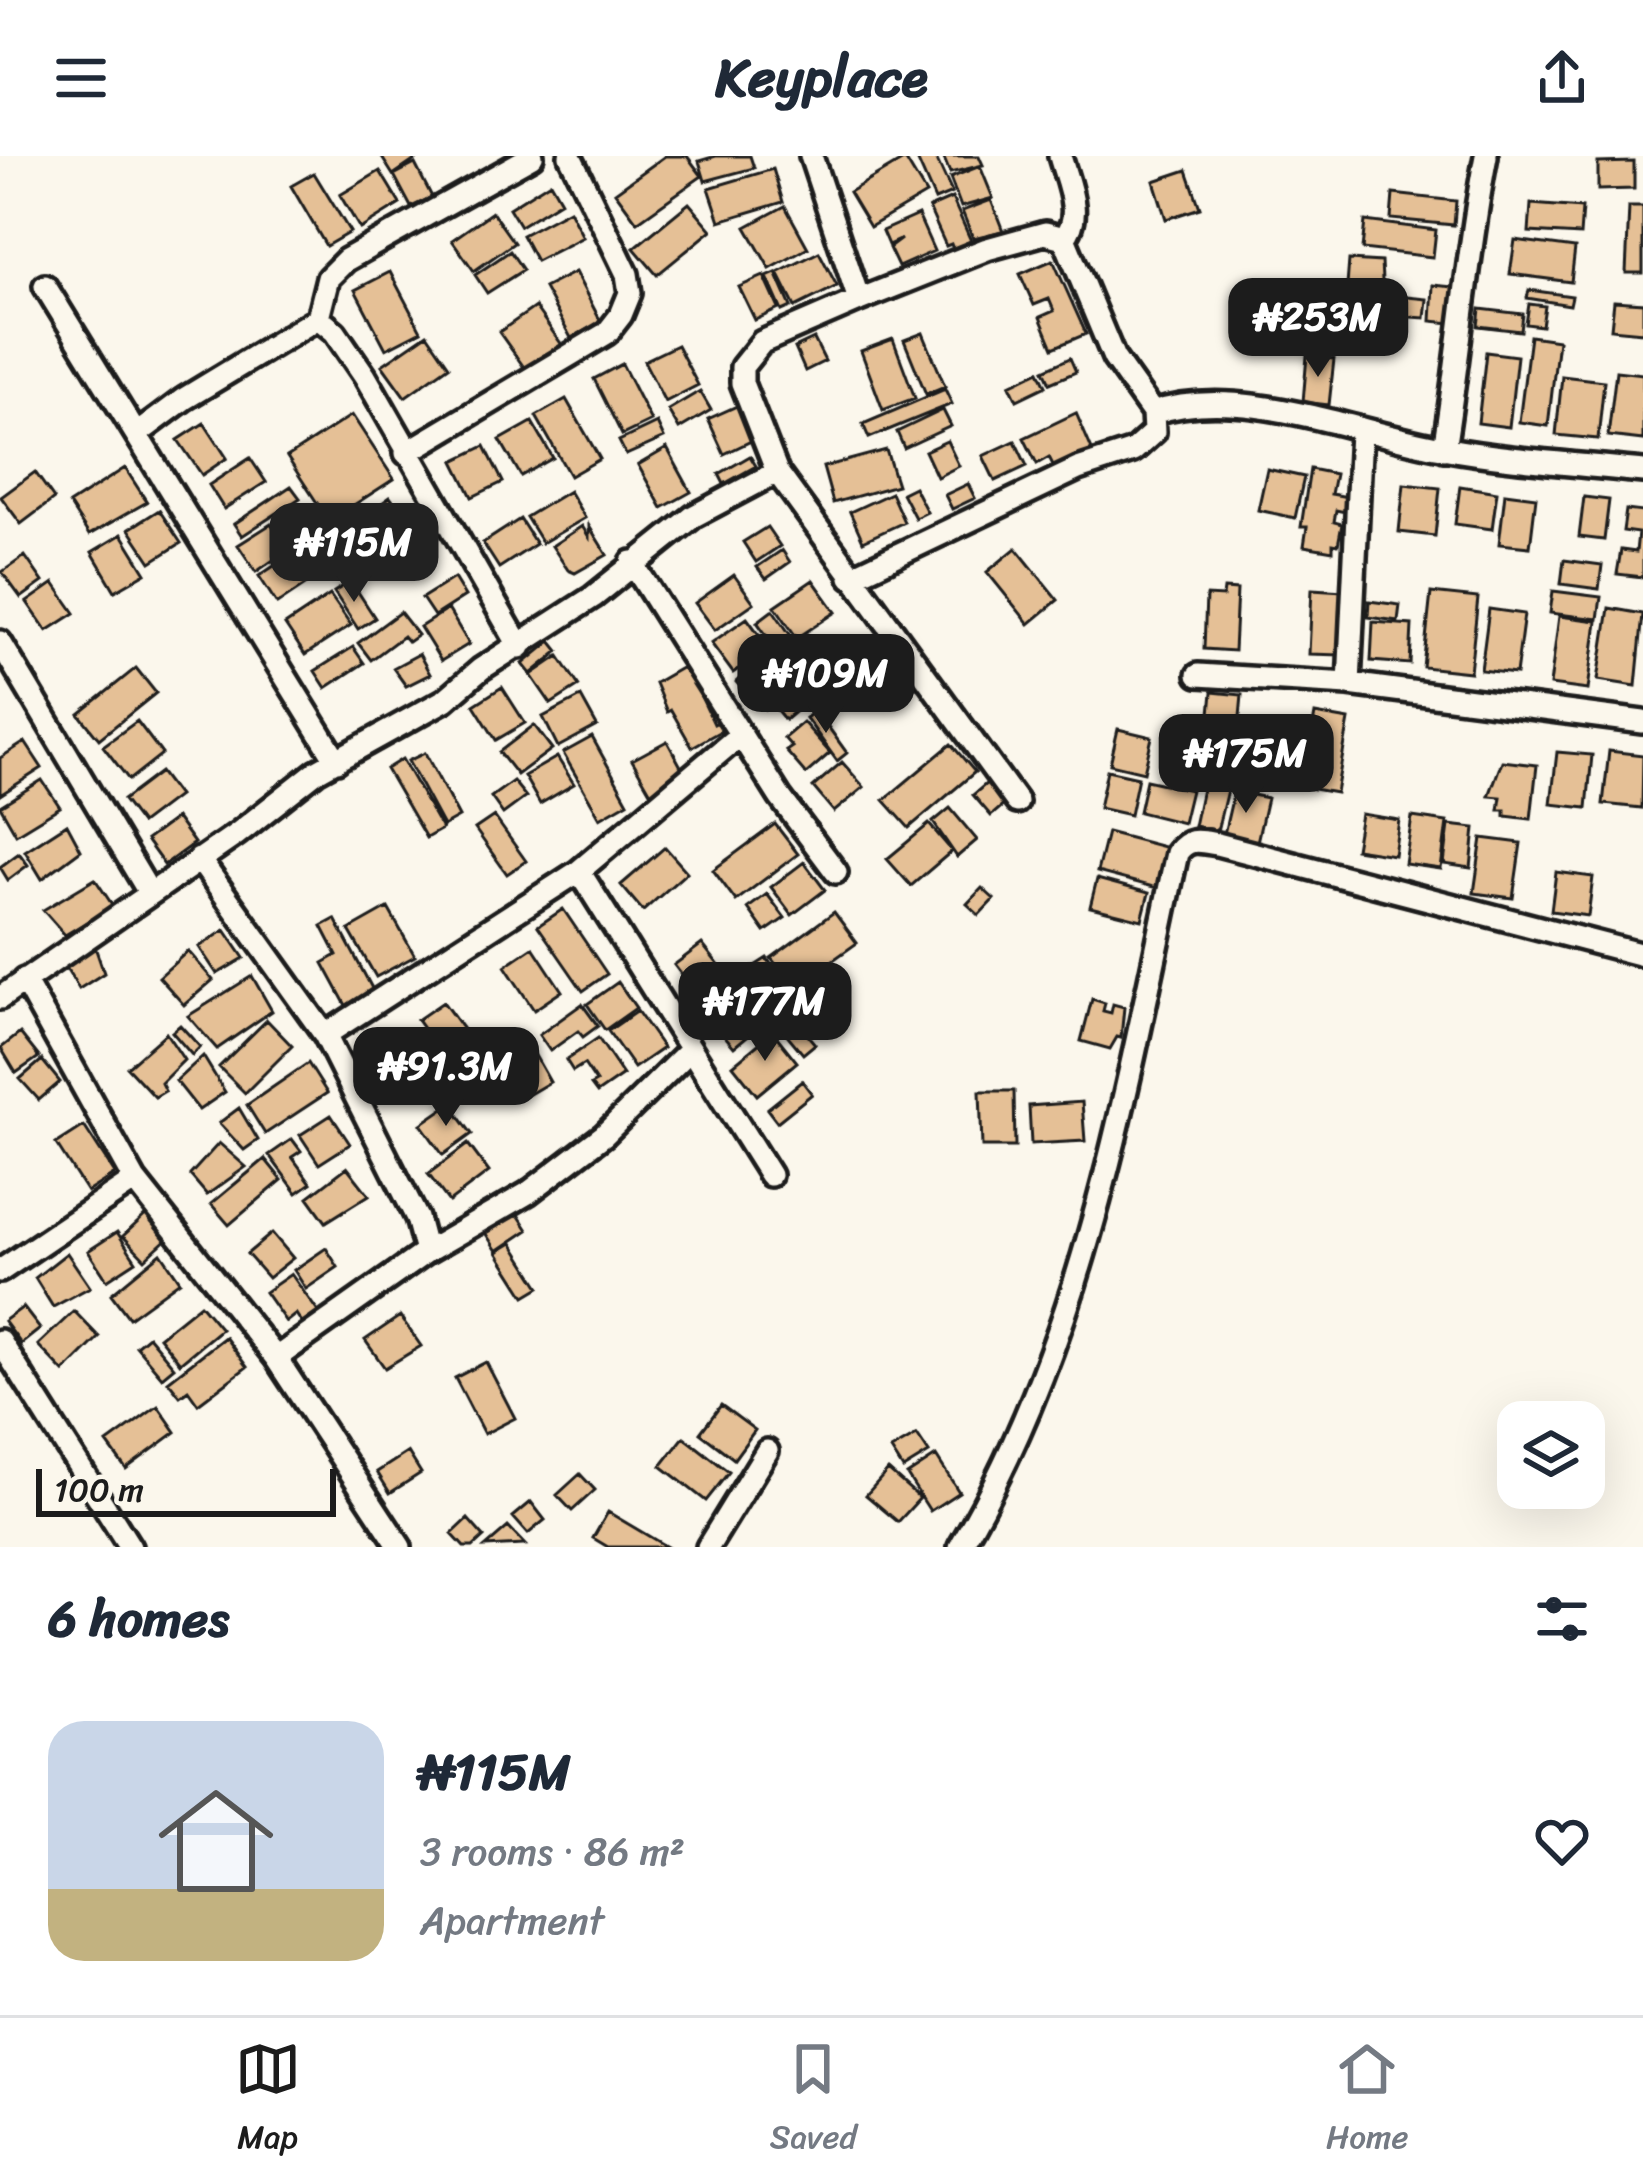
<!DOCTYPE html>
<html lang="en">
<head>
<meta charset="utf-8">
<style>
	:root { --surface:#fff; --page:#f2f2f3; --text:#1f2937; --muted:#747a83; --line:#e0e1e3; --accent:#1c1c1c }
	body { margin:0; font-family:Sriracha,sans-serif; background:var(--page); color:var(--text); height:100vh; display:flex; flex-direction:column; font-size:45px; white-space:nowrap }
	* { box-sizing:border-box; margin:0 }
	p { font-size:39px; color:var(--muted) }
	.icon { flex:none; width:66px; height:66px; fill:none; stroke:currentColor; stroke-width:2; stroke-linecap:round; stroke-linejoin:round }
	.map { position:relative; height:1391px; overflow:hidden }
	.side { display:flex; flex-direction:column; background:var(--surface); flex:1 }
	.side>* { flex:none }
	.buttons { position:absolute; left:1497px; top:1245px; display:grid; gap:24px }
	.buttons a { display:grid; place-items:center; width:108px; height:108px; border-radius:24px; background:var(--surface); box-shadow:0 12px 48px #0002; font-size:60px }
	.scale { position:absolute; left:36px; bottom:30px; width:300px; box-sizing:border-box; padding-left:12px; border:6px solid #1c1c1c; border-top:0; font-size:33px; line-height:42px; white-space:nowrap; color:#1c1c1c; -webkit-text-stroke:9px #fbf7ec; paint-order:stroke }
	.price { position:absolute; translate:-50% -102px; padding:0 27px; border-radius:24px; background:var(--accent); color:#fff; font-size:39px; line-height:78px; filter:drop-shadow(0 3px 6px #0008) }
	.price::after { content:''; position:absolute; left:50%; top:72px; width:36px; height:27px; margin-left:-18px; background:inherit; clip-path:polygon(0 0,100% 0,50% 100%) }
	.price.selected { background:#222; color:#fff }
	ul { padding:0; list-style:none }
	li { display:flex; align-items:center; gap:36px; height:300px; padding:0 48px }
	li span { display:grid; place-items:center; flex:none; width:336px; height:240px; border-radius:36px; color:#555 }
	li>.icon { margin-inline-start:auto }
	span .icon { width:144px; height:144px; fill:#fffc; stroke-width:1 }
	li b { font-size:51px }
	h2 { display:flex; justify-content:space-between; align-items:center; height:144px; padding:0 48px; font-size:51px }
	header { display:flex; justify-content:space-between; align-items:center; height:156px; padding:0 48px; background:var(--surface); font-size:54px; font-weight:700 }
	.tabs { display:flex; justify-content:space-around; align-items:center; height:168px; border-top:3px solid var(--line); background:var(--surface); font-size:33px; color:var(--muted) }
	.tabs a { display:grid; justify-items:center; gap:6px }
	.tabs .selected { color:var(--accent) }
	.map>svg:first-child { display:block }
	.building { fill:#e5c096; stroke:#1c1c1c; stroke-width:3 }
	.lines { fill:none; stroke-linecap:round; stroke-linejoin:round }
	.street-casing { stroke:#1c1c1c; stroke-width:30 }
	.street { stroke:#fbf7ec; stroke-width:21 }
</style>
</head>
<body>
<header><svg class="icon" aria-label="menu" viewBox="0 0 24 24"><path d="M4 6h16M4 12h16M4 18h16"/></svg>Keyplace<svg class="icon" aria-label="share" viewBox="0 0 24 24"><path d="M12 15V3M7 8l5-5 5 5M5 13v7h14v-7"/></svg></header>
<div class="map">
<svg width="1643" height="1391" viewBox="0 0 1643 1391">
	<rect width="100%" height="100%" fill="#fbf7ec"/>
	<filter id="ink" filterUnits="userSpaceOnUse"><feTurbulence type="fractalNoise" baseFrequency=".00833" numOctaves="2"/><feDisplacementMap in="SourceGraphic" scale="24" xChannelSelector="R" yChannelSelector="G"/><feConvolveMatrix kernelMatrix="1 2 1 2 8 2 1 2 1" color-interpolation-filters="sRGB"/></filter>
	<g filter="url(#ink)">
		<!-- building -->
		<path class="building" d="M381 0H421L393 19Z
			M665 0H687L702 20 637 66 615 36Z
			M716 0H750L754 12 705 25 699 5Z
			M935 0 952 37 935 44 916 1Z
			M943 0H979L983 9 950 17Z
			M905 3 926 38 870 71 849 36Z
			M1634 6V33L1598 34V7Z
			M415 8 432 41 411 51 394 19Z
			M980 10 993 42 961 51 950 22Z
			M773 13 783 46 720 65 709 32Z
			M1187 14 1200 52 1166 63 1154 25Z
			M380 15 400 48 360 73 340 39Z
			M314 17 350 76 326 90 291 30Z
			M550 26 561 45 520 70 509 52Z
			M1393 38 1456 45 1454 69 1391 63Z
			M952 42 971 85 953 93 951 88 946 90 929 52Z
			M991 44 1003 75 973 82 962 55Z
			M689 47 712 74 657 119 634 92Z
			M1531 48 1582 52 1580 79 1529 76Z
			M785 50 808 92 770 113 746 71Z
			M1629 51H1643V117H1626Z
			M569 54 583 81 536 105 522 79Z
			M492 56 514 87 474 115 452 84Z
			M918 59 934 95 898 111 889 92 901 83 888 89 882 75Z
			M1365 65 1436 74 1433 101 1362 93Z
			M1515 84 1575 92 1571 126 1510 118Z
			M510 95 523 114 487 137 475 119Z
			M819 96 837 130 795 151 778 117Z
			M1053 104 1086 178 1053 192 1040 161 1054 155 1049 143 1034 149 1020 118Z
			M1349 104 1381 106 1383 143 1379 142 1378 154 1354 152V144L1346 143Z
			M390 116 421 175 386 193 355 134Z
			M575 116 601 166 571 182 544 132Z
			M776 117 791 151 782 155 767 121Z
			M764 120 779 153 755 164 739 131Z
			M1433 129 1454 131 1452 167 1431 165Z
			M1529 134 1572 140 1570 149 1527 142Z
			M1397 140 1427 143 1425 162 1396 160Z
			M1614 145 1643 147V176L1611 173Z
			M1529 148 1545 150 1542 170 1526 168Z
			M535 151 562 189 526 214 499 176Z
			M1480 153 1523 158 1521 175 1478 170Z
			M923 177 945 230 926 238 904 184Z
			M427 178 449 210 405 241 382 209Z
			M1530 180 1558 184 1548 270 1519 266Z
			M814 183 825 205 805 215 795 192Z
			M893 183 915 242 883 254 861 195Z
			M677 189 698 229 665 246 644 205Z
			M1486 196 1517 200 1509 271 1478 267Z
			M1307 200 1334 203 1329 249 1303 246Z
			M1070 202 1076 216 1050 227 1044 214Z
			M622 208 651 265 622 279 594 223Z
			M1039 215 1046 230 1017 244 1010 229Z
			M1616 215 1643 218V284L1608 280Z
			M1562 220 1604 225 1598 283 1556 279Z
			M945 233 952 248 869 282 863 268Z
			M700 235 711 254 679 273 668 254Z
			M566 243 600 303 570 320 536 260Z
			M737 250 753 284 724 298 708 263Z
			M943 254 951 270 904 292 897 276Z
			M1076 257 1092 294 1055 313 1049 301 1037 308 1024 282Z
			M352 259 394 323 329 365 287 301Z
			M532 266 553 302 521 320 500 284Z
			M204 267 227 302 202 319 178 284Z
			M657 267 664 282 626 299 619 285Z
			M947 285 959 310 937 321 925 295Z
			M1015 285 1027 310 995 325 983 300Z
			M485 290 503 326 472 341 454 305Z
			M667 292 691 336 662 352 638 309Z
			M886 294 897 329 833 347 823 311Z
			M750 300 756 310 724 328 719 318Z
			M250 302 266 326 224 353 209 329Z
			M125 312 147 346 89 379 69 348Z
			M1267 313 1304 321 1295 362 1258 354Z
			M1310 313 1335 318 1331 338 1348 341 1345 356 1336 354 1334 366 1342 368 1338 389 1333 388V395L1304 390 1307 371H1301Z
			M35 316 54 343 21 368 1 341Z
			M968 328 975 342 952 353 945 339Z
			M1404 328 1440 332 1435 380 1399 376Z
			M291 330 300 342 242 380 234 368Z
			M1460 330 1497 336 1492 373 1455 368Z
			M914 331 927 356 915 362 902 337Z
			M569 335 585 362 542 387 526 361Z
			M891 337 904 366 863 385 850 356Z
			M1505 337 1536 341 1530 391 1499 388Z
			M390 341 412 371 357 410 335 381Z
			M1584 341 1609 344 1604 384 1579 381Z
			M159 354 181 387 151 406 129 373Z
			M1626 354 1643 356V421L1617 418 1621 394 1636 396 1638 377 1623 375Z
			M520 363 536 388 499 412 483 387Z
			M271 368 288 394 256 416 238 389Z
			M582 370 589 381V370L607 399 575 417 568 414 552 390Z
			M767 371 780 390 756 406 743 386Z
			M122 378 146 417 115 435 92 396Z
			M324 383 340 405 325 415 310 393Z
			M301 392 320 419 277 448 259 420Z
			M1016 392 1058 444 1029 468 987 416Z
			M782 394 790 406 766 423 757 411Z
			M25 400 43 426 21 442 2 416Z
			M1564 404 1602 409 1599 433 1561 428Z
			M734 419 754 447 715 474 695 447Z
			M454 422 465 440 434 460 422 442Z
			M813 424 836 456 797 482 775 450Z
			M351 425 375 462 358 473 334 436Z
			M54 427 75 457 47 475 27 446Z
			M1224 433 1237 434 1234 495 1204 493 1206 440 1223 441Z
			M1312 433 1343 435 1341 499 1309 498Z
			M1553 435 1601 441 1598 463 1550 457Z
			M1431 437 1478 442 1470 516 1423 511Z
			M330 439 351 469 305 499 285 469Z
			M1369 445 1400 449 1398 465 1368 461Z
			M1609 452 1643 458 1636 530 1598 524Z
			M448 453 469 488 441 505 420 471Z
			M1489 453 1524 458 1516 518 1481 514Z
			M773 454 796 487 780 498 757 466Z
			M400 456 418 479 408 486 403 480 371 504 358 487Z
			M1559 460 1597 465 1588 534 1550 529Z
			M747 462 769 492 733 517 711 487Z
			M1373 466 1412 469 1410 508 1371 505Z
			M551 485 559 495 531 518 523 508Z
			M353 491 364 507 326 532 315 515Z
			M419 498 430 518 406 530 393 512Z
			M559 500 579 530 551 548 531 519Z
			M760 504 772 517 747 539 736 526Z
			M686 509 714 568 722 564 726 572 692 591 671 554 667 556 655 527Z
			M136 512 156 537 99 583 79 558Z
			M781 517 806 546 785 564 771 547 765 553 757 544 762 539 758 534 767 527 774 534 778 530 773 524Z
			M502 531 525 567 496 584 474 549Z
			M1212 536 1242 539 1237 594 1207 591Z
			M581 541 597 570 558 591 543 561Z
			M816 554 847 597 837 605 806 562Z
			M1315 558 1349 564 1336 637 1302 631Z
			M137 565 162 598 129 624 103 590Z
			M803 566 830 597 806 618 786 595 792 591 784 582Z
			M534 569 552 593 517 619 499 596Z
			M1118 573 1152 581 1144 616 1110 608Z
			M592 581 628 646 600 662 563 597Z
			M667 585 685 618 651 637 632 604Z
			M25 586 42 612 0 639V602Z
			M951 588 975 616 909 672 884 644Z
			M1609 595 1643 599 1642 652 1603 648Z
			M1557 596 1592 599 1587 652 1551 648Z
			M425 597 459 661 443 670 408 605Z
			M557 601 574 628 540 648 524 620Z
			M402 603 442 673 426 682 386 613Z
			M1502 605 1537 609 1531 663 1505 660V654H1499L1501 641 1489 640Z
			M842 606 864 631 834 656 813 631Z
			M1107 614 1138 621 1130 659 1099 652Z
			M160 616 178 640 141 668 123 644Z
			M42 624 60 651 16 678 0 650Z
			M1146 624 1191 634 1183 667 1139 656Z
			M513 625 526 641 503 658 491 641Z
			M988 626 1006 647 991 660 973 639Z
			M1203 628 1227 634 1217 675 1194 670Z
			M1234 635 1267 642 1257 686 1224 678Z
			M950 652 977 684 957 701 933 666Z
			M1361 658 1399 664 1394 699 1355 693Z
			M494 660 526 705 507 718 475 673Z
			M1412 661 1447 666 1441 713 1405 708Z
			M176 662 194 687 164 709 146 684Z
			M67 668 81 694 42 723 25 695Z
			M775 668 798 698 736 745 713 714Z
			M929 668 952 695 911 730 887 703Z
			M1449 669 1475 672 1471 712 1444 708Z
			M1107 676 1168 692 1157 732 1097 716Z
			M1482 682 1521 687 1513 742 1474 737Z
			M665 691 687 716 643 755 621 729Z
			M19 697 28 709 8 724 0 711Z
			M804 706 825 734 792 759 771 731Z
			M1556 716 1593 721 1588 760 1551 755Z
			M95 723 113 750 65 779 43 754Z
			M1097 723 1149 737 1142 764 1090 751Z
			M982 732 994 743 979 759 967 748Z
			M767 738 785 762 765 776 748 752Z
			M388 752 415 800 376 821 349 774Z
			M563 753 607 818 583 835 538 770Z
			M834 756 857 787 794 832 771 802Z
			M335 763 375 838 348 853 323 807 337 799 322 770Z
			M225 774 244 802 217 818 199 791Z
			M94 788 104 817 79 833 62 805Z
			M702 788 721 812 693 834 674 809Z
			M533 791 562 835 534 854 505 810Z
			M188 795 213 824 184 849 159 821Z
			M767 802 792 841 775 853 750 813Z
			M252 820 272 855 217 893 188 860Z
			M618 826 636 852 605 874 587 848Z
			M737 835 763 867 734 891 707 859Z
			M1092 843 1105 847 1103 855 1111 857 1113 848 1124 851 1121 882 1117 881 1110 893 1081 885Z
			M443 846 475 890 449 909 417 864Z
			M582 848 598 870 583 881 578 875 550 895 539 879Z
			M637 855 663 892 634 912 608 875Z
			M791 859 815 888 803 898 779 869Z
			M267 864 292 890 245 937 219 911Z
			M180 869 200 891 192 899 172 876Z
			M773 876 797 906 757 939 733 909Z
			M20 877 39 901 16 917 1 892Z
			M166 877 184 904 161 927 165 935 155 941 127 911Z
			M598 882 623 919 597 937 591 929 596 926 584 908 573 915 566 904Z
			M477 896 485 909 461 925 452 913Z
			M533 896 550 926 521 943 503 913Z
			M203 900 225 936 199 954 176 925Z
			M42 904 60 926 39 944 20 923Z
			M308 907 327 937 265 978 247 949Z
			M802 925 812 938 777 966 767 953Z
			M980 935H1014L1015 991H982Z
			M1082 946 1085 985 1031 988 1029 950Z
			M450 948 472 978 443 999 421 968Z
			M239 952 258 984 244 994 219 967Z
			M331 959 350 988 319 1008 300 979Z
			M84 970 115 1018 87 1036 56 988Z
			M292 983 301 995 292 1001 311 1027 297 1037 269 999Z
			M219 987 246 1011 207 1039 190 1019Z
			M468 988 489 1016 449 1046 428 1018Z
			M265 1003 282 1024 229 1069 211 1048Z
			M347 1011 369 1039 326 1066 308 1041Z
			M151 1054 173 1077 145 1103 123 1080Z
			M515 1054 528 1074 497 1095 484 1075Z
			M117 1076 136 1105 107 1124 88 1095Z
			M272 1077 293 1102 268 1122 247 1098Z
			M512 1087 540 1131 525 1140 497 1096Z
			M326 1092 338 1111 306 1133 294 1114Z
			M67 1097 90 1131 53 1151 35 1122Z
			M161 1097 180 1125 129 1162 111 1138Z
			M291 1118 321 1160 305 1172 296 1158 286 1166 265 1136Z
			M200 1148 221 1173 180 1207 159 1181Z
			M23 1151 40 1173 21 1188 4 1165Z
			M74 1155 99 1181 64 1216 38 1189Z
			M400 1160 421 1190 385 1212 365 1184Z
			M148 1180 174 1211 162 1221 136 1190Z
			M225 1181 247 1211 198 1248 188 1234 180 1240 168 1225Z
			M486 1206 515 1262 484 1278 455 1222Z
			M721 1249 755 1274 734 1303 700 1277Z
			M158 1250 176 1276 126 1313 107 1287Z
			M917 1279 929 1297 903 1313 891 1294Z
			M684 1281 729 1316 706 1345 661 1310Z
			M408 1296 421 1317 390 1337 377 1316Z
			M936 1300 959 1336 930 1355 907 1319Z
			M888 1314 920 1342 898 1366 866 1339Z
			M580 1318 595 1334 572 1355 557 1339Z
			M531 1346 545 1364 528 1378 513 1361Z
			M608 1356 667 1391H608L593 1382Z
			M468 1363 484 1381 473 1391H464L452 1378Z
			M508 1371 525 1389 485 1391Z"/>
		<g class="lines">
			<defs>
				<path id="street" d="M811 0 859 144
					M1060 0C1067 26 1084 60 1064 82
					M45 130 337 605
					M1153 257C1239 227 1354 276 1442 292 1508 304 1576 308 1643 315
					M137 278 184 243 318 162
					M1444 293C1460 195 1467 97 1486 0
					M406 297 607 177 621 159 630 137 627 118 570 0
					M632 406 780 641 836 716
					M851 421 1078 313 1133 295 1154 276 1153 257 1114 202 1064 82
					M0 486 149 736
					M520 491 365 220 335 176 318 162 328 122 346 104 532 0
					M1198 519 1349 528 1643 566
					M1349 528 1361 275
					M1017 646 777 316 742 227V211L762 186 859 144 987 93 1045 77 1064 82
					M199 703 325 879 417 1062 426 1096 276 1202
					M579 715 770 1019
					M24 824 135 1024 276 1202 400 1391
					M0 842 237 678 317 615 445 544 481 513 593 441 694 360 777 316
					M325 879 579 715 740 579
					M426 1096 528 1037 604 979 690 894
					M0 1115 135 1024
					M0 1185 130 1391
					M708 1391 767 1295
					M960 1391C1086 1178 1125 936 1177 697 1188 681 1199 685 1217 688L1643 799"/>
			</defs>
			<!-- street casing -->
			<use href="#street" class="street-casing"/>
			<!-- street -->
			<use href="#street" class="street"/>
		</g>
	</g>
</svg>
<div class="buttons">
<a><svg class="icon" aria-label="layers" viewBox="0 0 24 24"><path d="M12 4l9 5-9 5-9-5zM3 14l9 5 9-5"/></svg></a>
</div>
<div class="scale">100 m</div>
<b class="price" style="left:1318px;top:224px">₦253M</b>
<b class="price selected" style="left:354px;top:449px">₦115M</b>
<b class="price" style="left:826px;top:580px">₦109M</b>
<b class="price" style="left:1246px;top:660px">₦175M</b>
<b class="price" style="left:765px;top:908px">₦177M</b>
<b class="price" style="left:446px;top:973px">₦91.3M</b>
</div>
<section class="side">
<h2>6 homes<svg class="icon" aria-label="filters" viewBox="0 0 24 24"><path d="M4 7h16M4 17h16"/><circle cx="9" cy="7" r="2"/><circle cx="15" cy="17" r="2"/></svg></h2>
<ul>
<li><span style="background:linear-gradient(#c9d6e8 70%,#c2b280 0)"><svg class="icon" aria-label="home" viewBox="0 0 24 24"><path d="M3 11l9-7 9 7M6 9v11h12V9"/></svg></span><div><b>₦115M</b><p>3 rooms · 86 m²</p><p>Apartment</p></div><svg class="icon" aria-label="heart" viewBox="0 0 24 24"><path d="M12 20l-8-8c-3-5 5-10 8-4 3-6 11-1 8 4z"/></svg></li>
</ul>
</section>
<nav class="tabs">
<a class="selected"><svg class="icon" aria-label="map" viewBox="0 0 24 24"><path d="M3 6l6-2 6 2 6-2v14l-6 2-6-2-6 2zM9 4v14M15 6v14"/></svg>Map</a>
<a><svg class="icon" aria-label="saved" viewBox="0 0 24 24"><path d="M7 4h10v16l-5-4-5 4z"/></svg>Saved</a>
<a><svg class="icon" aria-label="home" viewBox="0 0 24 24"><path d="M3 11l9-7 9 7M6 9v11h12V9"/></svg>Home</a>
</nav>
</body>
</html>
